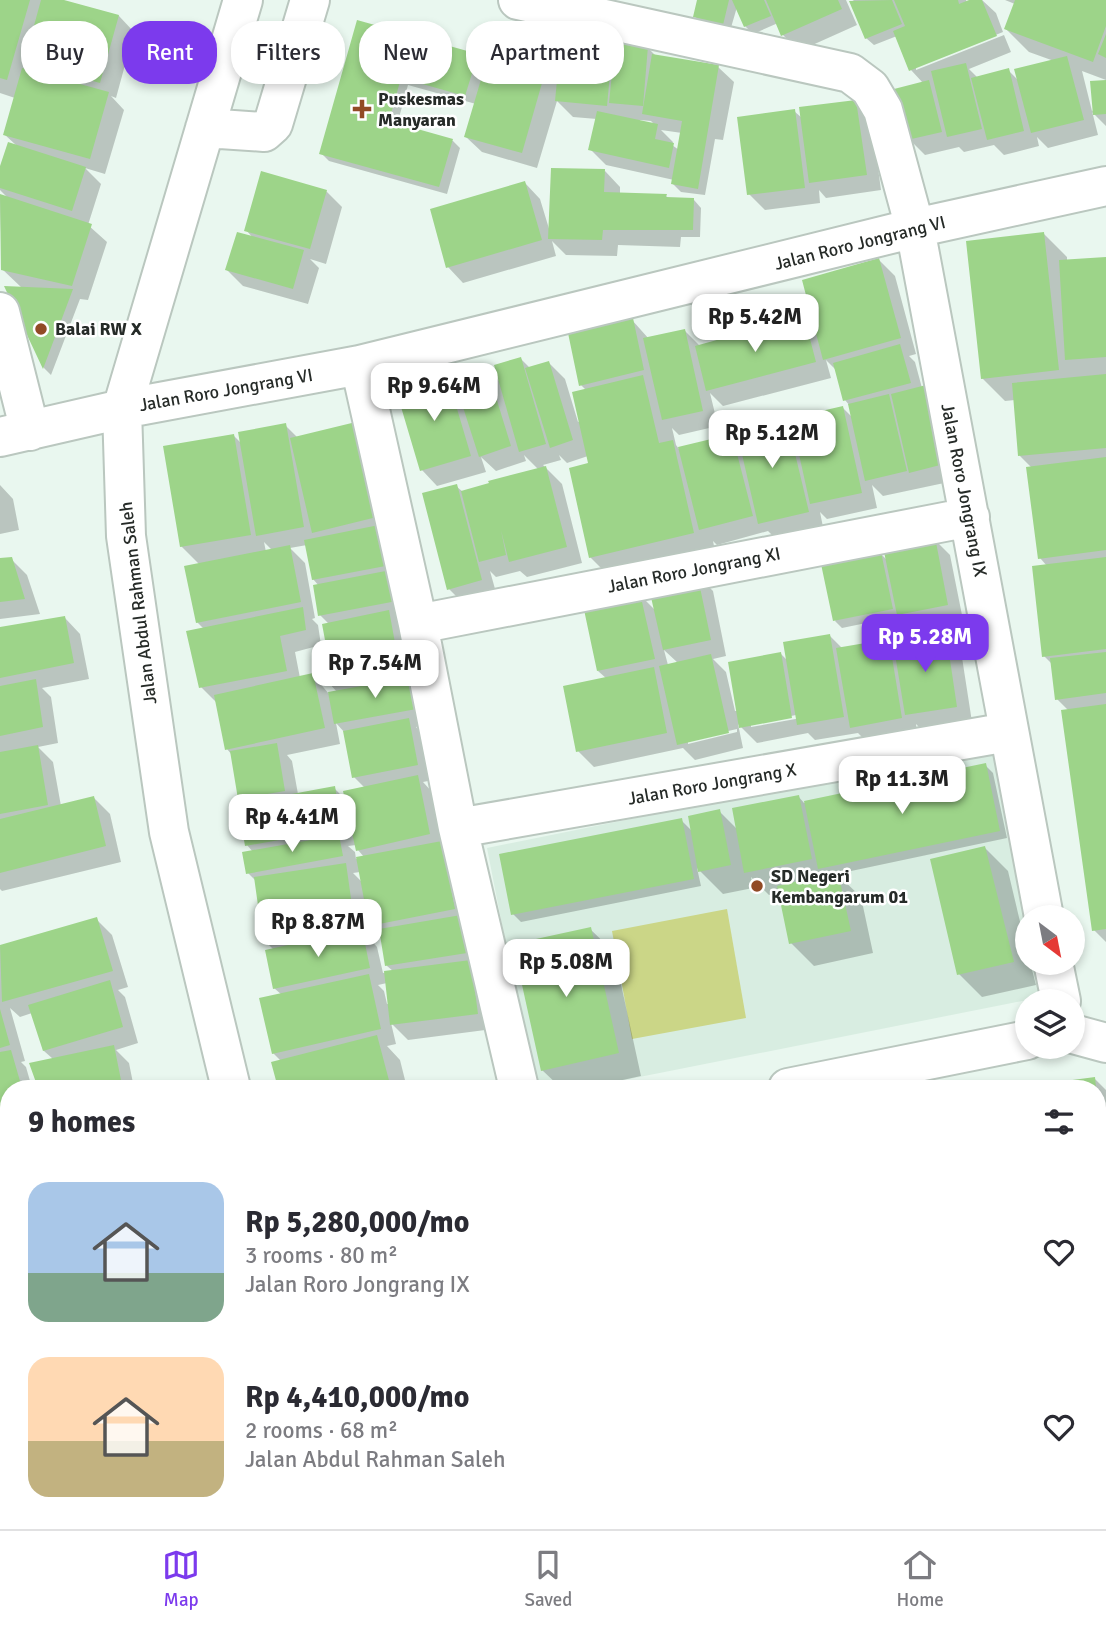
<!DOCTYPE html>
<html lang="en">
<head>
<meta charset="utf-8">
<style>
	:root { --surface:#fff; --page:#f7f7f7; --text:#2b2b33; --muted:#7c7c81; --line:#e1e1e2; --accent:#7c3aed }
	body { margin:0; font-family:Signika,sans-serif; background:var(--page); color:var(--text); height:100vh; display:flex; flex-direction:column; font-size:26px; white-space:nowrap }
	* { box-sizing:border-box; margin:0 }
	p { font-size:23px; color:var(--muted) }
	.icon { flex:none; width:38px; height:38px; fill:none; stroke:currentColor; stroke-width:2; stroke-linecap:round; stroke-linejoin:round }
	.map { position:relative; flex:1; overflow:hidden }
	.drawer { position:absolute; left:0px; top:1080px; width:1106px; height:450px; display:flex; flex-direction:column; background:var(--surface); border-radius:28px 28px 0 0; box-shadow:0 4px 10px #0003 }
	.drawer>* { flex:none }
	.hud { position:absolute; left:21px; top:21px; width:700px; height:63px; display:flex; gap:14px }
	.needle { width:46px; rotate:148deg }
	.fabs { position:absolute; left:1015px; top:905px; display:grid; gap:14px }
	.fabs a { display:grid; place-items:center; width:70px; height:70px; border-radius:50%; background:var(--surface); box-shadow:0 4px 10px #0003; font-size:35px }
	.price { position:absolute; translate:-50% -60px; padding:0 16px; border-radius:14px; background:#fff; color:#222; font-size:23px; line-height:46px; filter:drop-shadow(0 2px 4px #0008) }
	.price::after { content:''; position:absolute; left:50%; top:42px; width:21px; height:16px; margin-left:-10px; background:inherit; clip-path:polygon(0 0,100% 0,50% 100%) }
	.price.on { background:var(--accent); color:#fff }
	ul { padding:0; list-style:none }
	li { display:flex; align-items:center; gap:21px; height:175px; padding:0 28px }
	li span { display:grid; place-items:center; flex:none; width:196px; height:140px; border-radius:21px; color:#555 }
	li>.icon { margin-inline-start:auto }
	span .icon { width:84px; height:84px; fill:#fffc; stroke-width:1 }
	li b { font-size:30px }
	h2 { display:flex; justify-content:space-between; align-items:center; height:84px; padding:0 28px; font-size:30px }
	.chip { padding:0 24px; border-radius:28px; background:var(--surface); box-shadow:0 4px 10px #0003; font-size:24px; line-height:63px }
	.chip.on { background:var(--accent); color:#fff }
	.dock { display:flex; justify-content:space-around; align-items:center; height:98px; border-top:2px solid var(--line); background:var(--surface); font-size:19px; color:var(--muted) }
	.dock a { display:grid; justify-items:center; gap:4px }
	.dock .on { color:var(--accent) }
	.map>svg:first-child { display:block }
	.built { fill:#d8ede1 }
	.green { fill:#cbd687 }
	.shadow { fill:#0003; fill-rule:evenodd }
	.building { fill:#9dd489 }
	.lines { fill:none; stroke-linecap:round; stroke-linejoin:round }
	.minor-casing { stroke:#bac7bf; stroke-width:42 }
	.minor { stroke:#fff; stroke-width:38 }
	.poi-dot { fill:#914a25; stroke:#fff; stroke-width:2.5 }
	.labels { text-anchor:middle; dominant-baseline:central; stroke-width:5; stroke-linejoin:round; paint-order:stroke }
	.poi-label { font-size:18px; font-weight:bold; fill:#262b28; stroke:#fff; text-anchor:start }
	.street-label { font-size:18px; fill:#262b28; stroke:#fff }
</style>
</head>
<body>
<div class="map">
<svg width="1106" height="1529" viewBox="0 0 1106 1529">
	<rect width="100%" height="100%" fill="#e9f7ef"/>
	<!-- built -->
	<path class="built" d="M992 746 1027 923V962L1035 963 1042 997 584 1088H534L487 848Z"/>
	<!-- green -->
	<path class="green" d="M727 909 746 1018 632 1039 612 931Z"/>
	<!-- shadow -->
	<path class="shadow" d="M0 0H59L119 16 134 32 116 98 111 96 124 110 105 174 85 168 101 184 88 225 107 242 88 300 80 299 51 375 44 368 7 288H22L2 269 0 196 9 199 0 190V172L17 146 4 134 15 98 0 93Z
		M699 0H846L857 25 799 51 783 35 778 23 753 34 745 26 737 7 730 31 703 24 695 16Z
		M854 0H966L967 3 982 0 996 13 1003 32 916 67V70L1004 35 1011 52 969 69 978 78 1008 70 1019 81 1054 61 1029 52 1006 29 1015 4 1005 0H1106V80L1082 71 1098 135 1048 148 1037 137 1039 146 1004 155 994 145 964 152 959 147 925 155 909 139 923 83 911 70 897 36 874 45 866 38 851 2Z
		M359 22 477 55 487 66 549 56 560 67 612 45 616 49 647 47 656 56 718 67 734 82 723 140 715 139 705 195 681 192 673 184 674 180 606 165 590 149 597 119 573 117 557 101 537 168 482 152 466 137 476 104 408 85 397 125 453 141 460 148 447 194 329 161 321 153ZM640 120 651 121 656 126 639 122ZM661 130 682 133 679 150 672 145 673 142Z
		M1106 82V126L1092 112Z
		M855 102 871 117 881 190 826 198 819 190 820 203 765 210 749 194 794 111 802 118Z
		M605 171 620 187V194L666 196 670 199 694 200 701 208 700 237H681L680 247 618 245 617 256 566 255 552 241 556 256 463 283 448 267 525 183 540 199 550 232Z
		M326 191 342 207 326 264 310 259 319 268 308 304 243 286 227 270 254 239 246 230Z
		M1044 234 1067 257V261L1106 258V942L1094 930 1069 711 1057 699 1052 664 1044 656 1047 566 1040 558 1032 468 1020 456 1015 400 1005 401 982 378Z
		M879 260 895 276 916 354 909 356 915 362 922 388 963 479 883 496 872 485 877 508 827 519 820 512 823 527 776 539 768 531 717 545 713 541 716 556 613 580 590 557V464L588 456 567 463 559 455 561 460 543 465 562 484 582 563 527 577 520 571 496 577 490 571 497 596 465 605 449 589 456 486 463 492 539 470 524 455 526 461 496 471 481 457 486 472 437 486 422 470 446 377 459 390 486 367 501 383 521 359 530 368 549 363 565 379 578 422 580 421 586 390 581 385 632 320 649 339 684 330 700 346 803 318 818 333ZM826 360 836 370 845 400 850 406 853 418 843 408 795 427 786 418 742 447 731 436 679 449 676 445 672 428 679 435 718 426 710 393 723 406 831 378Z
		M359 423 417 615 396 619 404 628 437 723 416 727 424 736 433 780 423 782 433 793 493 1029 408 1040 391 1023 396 1044 387 1046 400 1060 407 1088H279L273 1063 281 1061 273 1053 282 995 274 988V950L264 940 256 881 248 873 253 852 247 845 246 804 240 798 232 755 227 749 217 703 201 687 204 629 197 622 200 565 181 546 234 436 242 444 285 425 298 438ZM264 542 273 551 266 552ZM307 545 313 579 319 586 320 615 329 624 330 655 336 661 328 682 337 692 329 694 313 675 300 678 295 652 321 645 318 625 312 619 315 618 305 563 290 548ZM336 723 345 733 354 777 365 788 347 801 334 788 298 794 292 761 287 755 340 744ZM356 845 358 850 364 857 356 859 355 852 348 846ZM360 872 362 882 353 873ZM367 922 382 937 387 966 393 971 383 973 377 947 370 939ZM387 983 390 1004H387L384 991 378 985Z
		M0 485 13 499 19 530 0 534Z
		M934 539 950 555 963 620 914 630 900 616 842 628 835 621 881 554 888 561Z
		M11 559 27 575 40 614 0 619V560Z
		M697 575 713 591 726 656 713 659 726 672 735 711H738L781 654 788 661 830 636 842 648 888 641 896 648 945 635 961 651 972 722 922 730 916 724 917 734 868 743 858 733 815 740 808 733 757 743 738 724 743 748 695 760 683 748 594 767 578 751 607 679 598 671 640 595 656 611ZM664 650 678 663 668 665ZM801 714V718L751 727V724ZM737 729V732L688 744V740Z
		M65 618 80 634 89 679 42 688 51 697 58 743 38 747 53 762 61 806 94 798 110 814 121 862 2 891 0 889V629Z
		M985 765 993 773 1007 838 837 874 861 897 873 953 814 966 791 943 780 893 769 895 751 877 753 888 723 894 697 868 701 886 521 922 513 914 681 820 692 831 719 811 738 830 798 796 804 803Z
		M985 848 1008 871 1027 951V962H1030L1036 985 982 997 959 974Z
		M96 919 112 935 128 987 118 990 125 997 138 1043 116 1050 129 1063 134 1088H40L31 1064 53 1059 44 1051 32 1013 20 1017 10 1008 25 1061 21 1062 26 1067 32 1088H9V1134L0 1137V947Z
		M590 929 614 952 641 1076 586 1088H561L542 1070Z
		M1094 1078 1106 1090V1129L1097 1130V1088H1021Z
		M9 1147V1218L0 1220V1150Z
		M1097 1164 1106 1172V1427H1097Z
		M0 1294 9 1344V1471L5 1473 0 1467V1314L4 1318 0 1307Z
		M43 1521H195L203 1529H43Z"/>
	<!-- building -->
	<path class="building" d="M0 0H30L7 80 0 78Z
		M41 0H64L119 15 100 83 24 62Z
		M697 0H729L723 25 693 17Z
		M732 0H764L771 16 744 27Z
		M766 0H838L842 9 781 36Z
		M892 0 902 24 865 39 849 1Z
		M894 0H958L959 4 969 0H982L997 36 909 71 893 31 905 26Z
		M1015 0H1106V26L1093 62 1004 29Z
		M357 20 478 54 465 96 401 78 389 121 453 139 439 187 319 154Z
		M1106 34V58L1098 54Z
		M493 39 550 55 522 153 464 137Z
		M561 39 613 43 607 106 555 101Z
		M615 43 648 46 643 106 609 103Z
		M652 54 719 65 698 189 671 184 682 121 642 114Z
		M1067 56 1084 120 1031 133 1014 69Z
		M966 63 982 129 947 137 931 71Z
		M22 68 109 92 90 159 3 135Z
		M1009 68 1024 131 987 140 971 78Z
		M929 80 942 132 907 140 894 89Z
		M1106 80V114L1093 115 1090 81Z
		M856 100 867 175 809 183 799 107Z
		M795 109 805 188 747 195 737 117Z
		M597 111 658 124 655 139 674 143 669 168 588 150Z
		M8 142 86 167 72 211 0 188V166Z
		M551 168 605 169 604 192 667 194 666 197 694 198 693 230H603L602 240 548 239Z
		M261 171 327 190 310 249 244 231Z
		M525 181 542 240 446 268 430 209Z
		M0 194 92 224 72 286 1 270Z
		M237 232 304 250 293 289 225 270Z
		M1044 232 1059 370 981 379 966 241Z
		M1106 257V357L1065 360 1059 260Z
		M879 258 901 338 823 360 802 280Z
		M4 286 73 289 43 369Z
		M804 316 816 362 706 391 695 346Z
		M633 318 644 370 579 386 568 333Z
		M685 329 703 411 662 420 643 338Z
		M900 344 911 383 843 401 833 363Z
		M521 357 546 444 519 452 494 365Z
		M549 361 573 440 550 448 525 368Z
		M486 365 511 446 479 457 453 376Z
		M1106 374V448L1018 456 1012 383Z
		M447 375 471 456 420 471 396 390Z
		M643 375 659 443 673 440 694 533 589 558 569 468 588 463 572 392Z
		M930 384 948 463 909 473 891 394Z
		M889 394 907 471 865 481 848 404Z
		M843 406 862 493 810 504 791 418Z
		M786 416 809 512 758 524 736 428Z
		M360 421 381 516 312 533 290 438Z
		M286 423 304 527 256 536 238 432Z
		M234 434 251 535 180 547 163 446Z
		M732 434 753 516 699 530 678 447Z
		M1106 457V550L1038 559 1026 467Z
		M546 466 567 547 509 562 501 530 506 555 479 562 461 491 489 483 488 481Z
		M457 484 482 580 447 590 422 493Z
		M389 523 396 564 312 580 304 540Z
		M935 537 948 605 897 615 883 547Z
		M290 545 301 602 196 623 184 566Z
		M881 552 893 609 833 621 821 564Z
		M12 557 25 599 0 602V558Z
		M1106 557V649L1042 657 1032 566Z
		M396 569 402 600 318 616 313 585Z
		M697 573 711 640 663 650 648 584Z
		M640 593 655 659 597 671 583 605Z
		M303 607 306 630 280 636 287 671 199 688 186 631Z
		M389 610 395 643 328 656 322 624Z
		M65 616 74 663 0 678V627Z
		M946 633 957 707 905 715 893 642Z
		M830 634 844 717 797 725 783 642Z
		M889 639 902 718 850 728 836 648Z
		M405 650 408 672 326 683 324 661Z
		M781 652 792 718 739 728 728 662Z
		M1106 652V693L1055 700 1050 658Z
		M711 654 729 733 677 745 659 666Z
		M654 667 667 733 576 752 563 686Z
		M313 673 325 728 225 750 214 695Z
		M417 676 422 708 334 724 328 692Z
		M36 679 43 727 0 736V686Z
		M1106 704V929L1092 931 1061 710Z
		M409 718 418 765 352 778 343 731Z
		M277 743 285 791 238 799 230 751Z
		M38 745 48 805 0 814V752Z
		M986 763 1000 831 818 869 804 801Z
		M418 775 430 834 356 851 343 791Z
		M335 786 342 829 245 846 238 804Z
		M799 795 812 859 744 873 732 808Z
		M94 796 106 846 0 873V819Z
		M720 809 731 865 698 872 688 816Z
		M682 818 694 879 511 915 499 854Z
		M339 835 343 856 246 874 242 852Z
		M442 841 455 909 369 926 356 857Z
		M985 846 1014 962 957 975 930 859Z
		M346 863 355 927 263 941 254 877Z
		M838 872 851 931 789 944 777 886Z
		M461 915 467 953 385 966 379 929Z
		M97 917 113 971 2 1002 0 945Z
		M591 927 619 1053 541 1071 513 944Z
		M362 929 370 968 273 989 265 950Z
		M471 960 478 1014 390 1025 384 971Z
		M369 974 381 1029 272 1054 259 998Z
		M110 980 123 1027 43 1051 28 1005Z
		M0 1009 10 1045 0 1048Z
		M377 1035 391 1088H278L271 1062Z
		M114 1045 121 1080 92 1088H38L29 1063Z
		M11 1050 22 1088H9V1113L0 1116V1052Z
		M1095 1077 1096 1088H1020V1087Z
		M9 1146V1198L0 1201V1148Z
		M1097 1283H1099L1106 1353V1402L1097 1403Z
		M9 1290V1336H8L0 1312V1293Z
		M0 1355 6 1376 0 1378Z
		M9 1381V1451L0 1454V1384Z
		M1106 1438V1529H1068L1067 1521H1097V1439Z
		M41 1521H183V1529H41Z
		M973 1521H1031L1032 1529H973Z"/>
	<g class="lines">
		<defs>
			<path id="minor" d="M518 0 850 73 870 88 883 110 915 228 1044 917
				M205 128 264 132 273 124 310 0
				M0 312 30 431
				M360 365 418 624 458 828 519 1088
				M0 437 122 409 360 365 915 228 1106 186
				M418 624 970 517
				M458 828 1008 732
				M1053 962 1061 1001
				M1073 1034 1106 1043
				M231 1088 169 832 126 536 122 409 243 0
				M788 1088 1027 1040
				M1097 1132 1106 1131
				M0 1250 9 1248
				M1097 1429 1106 1428
				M313 1521 314 1529
				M1048 1521V1529
				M3 1529 9 1503"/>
		</defs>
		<!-- minor casing -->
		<use href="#minor" class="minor-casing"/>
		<!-- minor -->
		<use href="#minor" class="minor"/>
	</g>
	<!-- markers -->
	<g class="poi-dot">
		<path d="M358.5 98.5h7v7h7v7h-7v7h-7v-7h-7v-7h7z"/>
		<circle cx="41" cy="329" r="7"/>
		<circle cx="757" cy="886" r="7"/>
	</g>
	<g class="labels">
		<!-- poi labels -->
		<g class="poi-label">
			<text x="378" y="99">Puskesmas<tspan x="378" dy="21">Manyaran</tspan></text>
			<text x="55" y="329">Balai RW X</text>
			<text x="771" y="876">SD Negeri<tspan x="771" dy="21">Kembangarum 01</tspan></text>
		</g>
		<!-- street labels -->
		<g class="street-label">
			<text transform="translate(860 243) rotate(-14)">Jalan Roro Jongrang VI</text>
			<text transform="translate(226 390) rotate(-10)">Jalan Roro Jongrang VI</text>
			<text transform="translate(964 490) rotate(79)">Jalan Roro Jongrang IX</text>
			<text transform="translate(694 570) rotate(-11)">Jalan Roro Jongrang XI</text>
			<text transform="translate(138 603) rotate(-97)">Jalan Abdul Rahman Saleh</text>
			<text transform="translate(712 784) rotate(-10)">Jalan Roro Jongrang X</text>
		</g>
	</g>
</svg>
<div class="fabs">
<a><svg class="needle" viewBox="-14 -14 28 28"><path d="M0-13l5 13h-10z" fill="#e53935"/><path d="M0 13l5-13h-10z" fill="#7c7c81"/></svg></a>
<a><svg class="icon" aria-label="layers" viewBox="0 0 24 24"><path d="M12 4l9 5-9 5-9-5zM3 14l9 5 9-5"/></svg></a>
</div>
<b class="price" style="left:755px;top:354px">Rp 5.42M</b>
<b class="price" style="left:434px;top:423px">Rp 9.64M</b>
<b class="price" style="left:772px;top:470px">Rp 5.12M</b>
<b class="price on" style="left:925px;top:674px">Rp 5.28M</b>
<b class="price" style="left:375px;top:700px">Rp 7.54M</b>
<b class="price" style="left:902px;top:816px">Rp 11.3M</b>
<b class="price" style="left:292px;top:854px">Rp 4.41M</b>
<b class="price" style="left:318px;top:959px">Rp 8.87M</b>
<b class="price" style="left:566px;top:999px">Rp 5.08M</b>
<div class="hud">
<a class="chip">Buy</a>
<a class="chip on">Rent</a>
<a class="chip">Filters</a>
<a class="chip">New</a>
<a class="chip">Apartment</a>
</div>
<section class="drawer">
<h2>9 homes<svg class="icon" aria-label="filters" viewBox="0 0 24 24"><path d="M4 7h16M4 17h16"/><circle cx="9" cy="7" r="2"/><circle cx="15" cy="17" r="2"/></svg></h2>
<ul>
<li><span style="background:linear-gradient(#a9c7e8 65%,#7fa58c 0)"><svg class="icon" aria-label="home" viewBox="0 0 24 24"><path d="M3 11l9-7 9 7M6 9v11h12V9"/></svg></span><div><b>Rp 5,280,000/mo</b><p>3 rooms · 80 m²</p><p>Jalan Roro Jongrang IX</p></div><svg class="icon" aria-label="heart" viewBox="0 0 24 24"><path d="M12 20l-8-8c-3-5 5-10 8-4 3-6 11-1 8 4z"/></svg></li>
<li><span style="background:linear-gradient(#ffd9b3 60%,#c2b280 0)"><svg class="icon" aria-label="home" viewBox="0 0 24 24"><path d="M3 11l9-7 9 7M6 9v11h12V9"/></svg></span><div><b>Rp 4,410,000/mo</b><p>2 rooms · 68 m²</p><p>Jalan Abdul Rahman Saleh</p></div><svg class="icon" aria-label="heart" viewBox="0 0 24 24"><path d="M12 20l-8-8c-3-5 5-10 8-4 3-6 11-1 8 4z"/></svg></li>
</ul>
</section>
</div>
<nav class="dock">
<a class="on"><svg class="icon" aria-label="map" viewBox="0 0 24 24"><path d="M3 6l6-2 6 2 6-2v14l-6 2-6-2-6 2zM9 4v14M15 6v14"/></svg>Map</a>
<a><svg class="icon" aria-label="saved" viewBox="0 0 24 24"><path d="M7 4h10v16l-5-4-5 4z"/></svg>Saved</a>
<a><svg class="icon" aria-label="home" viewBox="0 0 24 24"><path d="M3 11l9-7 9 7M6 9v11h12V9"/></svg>Home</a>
</nav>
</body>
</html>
